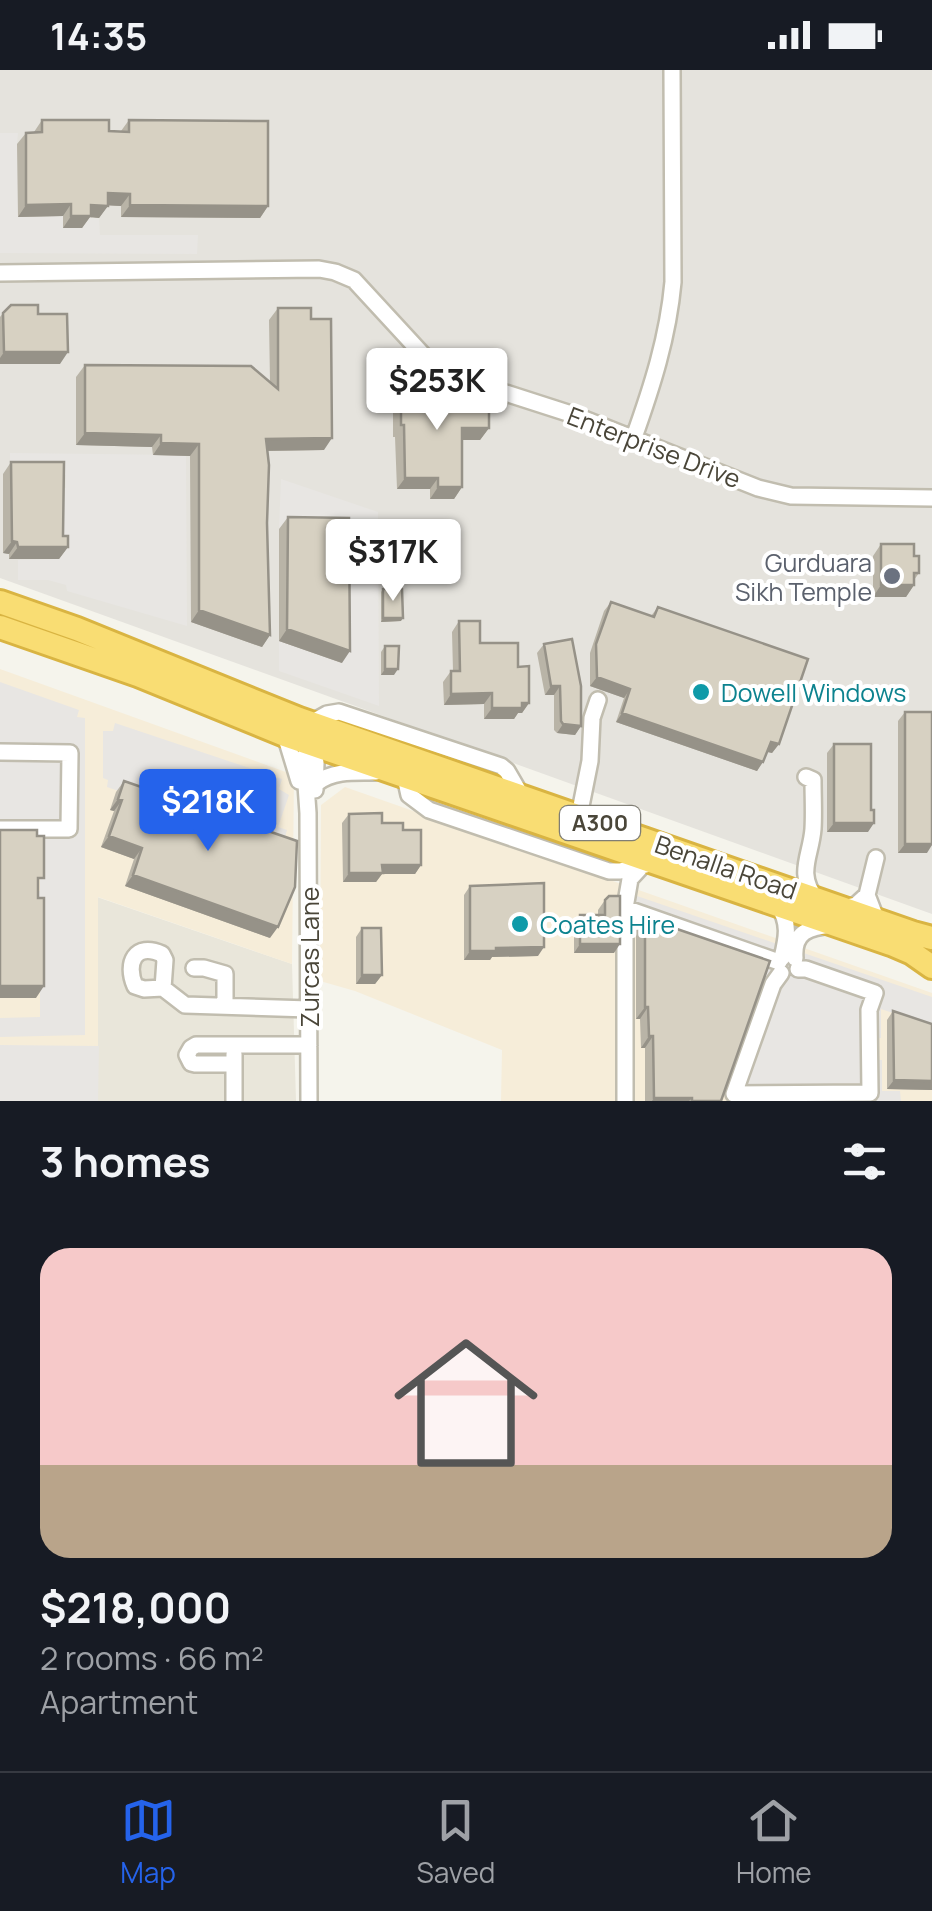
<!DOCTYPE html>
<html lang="en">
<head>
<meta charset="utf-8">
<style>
	:root { --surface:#171b24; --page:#242831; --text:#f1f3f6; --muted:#9ea1a6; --line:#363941; --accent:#2563eb }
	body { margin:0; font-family:Manrope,sans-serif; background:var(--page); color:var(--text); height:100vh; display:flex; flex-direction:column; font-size:38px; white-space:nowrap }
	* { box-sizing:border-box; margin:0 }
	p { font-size:32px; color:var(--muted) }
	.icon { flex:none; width:55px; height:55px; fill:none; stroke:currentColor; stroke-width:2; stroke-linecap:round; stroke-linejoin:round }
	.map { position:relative; height:1031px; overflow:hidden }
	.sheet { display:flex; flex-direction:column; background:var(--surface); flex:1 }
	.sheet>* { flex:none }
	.price { position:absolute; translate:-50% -85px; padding:0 22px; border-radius:10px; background:#fff; color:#222; font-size:32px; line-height:65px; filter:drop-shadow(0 2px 5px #0008) }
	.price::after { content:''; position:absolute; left:50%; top:60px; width:30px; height:22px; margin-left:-15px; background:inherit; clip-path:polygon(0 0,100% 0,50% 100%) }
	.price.selected { background:var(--accent); color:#fff }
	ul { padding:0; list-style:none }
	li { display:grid; align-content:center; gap:20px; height:530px; padding:0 40px }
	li+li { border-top:2px solid var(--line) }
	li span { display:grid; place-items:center; height:310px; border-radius:30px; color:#555 }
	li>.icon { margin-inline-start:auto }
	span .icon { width:180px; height:180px; fill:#fffc; stroke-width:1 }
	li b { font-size:42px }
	h2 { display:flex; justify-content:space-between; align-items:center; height:120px; padding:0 40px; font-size:42px }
	.status { display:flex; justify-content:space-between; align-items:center; height:70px; padding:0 50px; background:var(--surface); direction:ltr }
	.status svg { height:28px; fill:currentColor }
	.tab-bar { display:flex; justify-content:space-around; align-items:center; height:140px; border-top:2px solid var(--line); background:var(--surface); font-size:28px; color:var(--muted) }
	.tab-bar a { display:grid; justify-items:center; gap:5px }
	.tab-bar .selected { color:var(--accent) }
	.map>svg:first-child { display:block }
	.residential { fill:#e9e6da }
	.commercial { fill:#f6edd9 }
	.industrial { fill:#e5e3dd }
	.parking { fill:#e8e6e3 }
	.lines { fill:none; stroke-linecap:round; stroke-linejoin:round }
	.minor-casing { stroke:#c1bdaf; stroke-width:20 }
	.highway-casing { stroke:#d9b442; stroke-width:28 }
	.minor { stroke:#fff; stroke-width:15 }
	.highway { stroke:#f9dd73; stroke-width:22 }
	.wall { fill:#b9b4a7 }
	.shaded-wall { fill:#969288 }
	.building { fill:#d7d1c2; stroke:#969288; stroke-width:2.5 }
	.worship-dot { fill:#6b7280; stroke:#fff; stroke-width:4 }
	.culture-dot { fill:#0f9aa8; stroke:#fff; stroke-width:4 }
	.labels { text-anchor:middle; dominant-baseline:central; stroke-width:8; stroke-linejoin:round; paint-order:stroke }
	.shield { fill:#fff; stroke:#807e74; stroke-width:2.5 }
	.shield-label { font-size:22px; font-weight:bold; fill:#4a4639 }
	.street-label { font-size:25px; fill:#4a4639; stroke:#fff }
	.worship-label { font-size:25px; fill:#5b616d; stroke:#fff; text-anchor:end }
	.culture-label { font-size:25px; fill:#0d838f; stroke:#fff; text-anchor:start }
</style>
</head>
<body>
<div class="status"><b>14:35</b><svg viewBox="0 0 49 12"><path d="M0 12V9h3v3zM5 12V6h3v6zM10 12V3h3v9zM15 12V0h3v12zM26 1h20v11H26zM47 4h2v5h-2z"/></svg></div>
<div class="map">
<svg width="932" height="1031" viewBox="0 0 932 1031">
	<rect width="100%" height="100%" fill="#f5f4ec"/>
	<!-- residential -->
	<path class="residential" d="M97 827 292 894 296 1031H98Z"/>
	<!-- commercial -->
	<path class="commercial" d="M0 599 294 705 292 894 98 827V1031H0Z
		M345 717 932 923V1031H501L502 980 355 921 320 911 321 735Z"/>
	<!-- industrial -->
	<path class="industrial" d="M0 0H932V844L0 508Z"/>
	<!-- parking -->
	<path class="parking" d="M0 63H18L17 75 63 146V158L82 147 99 148 100 165H198L197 184 0 183Z
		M10 383 186 385 187 556 67 521 66 515 48 510H18V490L59 489V418H66V405L10 404Z
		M281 409 378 442 379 636 279 601V571L341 593 340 460 279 459Z
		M0 612 79 640 77 647 85 648V965L0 967V948L40 947V834L31 821H40V775L0 752Z
		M115 653 282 709 279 719 289 725 278 757 287 760 282 777 107 717 108 710 103 708V661H113Z
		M637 826 932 927V956L881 939V968L874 969 873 990H882V1021H900L901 1031H727V1025L722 1023 765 900 627 852Z
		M0 975 99 976 98 1031H0Z"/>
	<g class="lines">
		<defs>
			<path id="minor" d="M0 203 319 199 335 202 354 210 425 287 456 307 574 345 758 418 791 426 932 428
				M633 370C652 317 668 267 673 212L672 0
				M311 653 327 644 339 642 501 696 507 701 521 725
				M285 665 299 711
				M313 675 316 693 315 720
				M0 682 70 683 69 759H0
				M405 707 409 725 429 740 609 801H620L650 794
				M806 707 813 710C813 726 814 743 813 759 811 786 796 803 816 829
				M317 713C333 700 356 702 376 702
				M579 746 590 691 592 648 598 630
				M867 825 876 788
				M778 835C790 853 787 867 782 888
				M625 838 779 892
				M843 838 856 835 867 825 877 851
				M795 888C793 862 809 857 832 855
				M194 898H204L225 904V936
				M781 903 773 914 734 1024 870 1023 869 940 875 923 806 899H798
				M163 918 165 890 162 884C135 872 125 893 135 916L144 919 163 918 185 935 309 939
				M234 994H195L191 993 187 985 191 978 196 975H309
				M234 1030V984
				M309 1031 308 743 304 687 313 675
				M625 1031V838L630 809 643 795"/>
			<path id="highway" d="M0 532 77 559 299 649 913 863 932 868
				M0 557 138 605 285 665 891 874 912 883 932 897"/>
		</defs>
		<!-- minor casing -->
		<use href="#minor" class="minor-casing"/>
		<!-- highway casing -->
		<use href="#highway" class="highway-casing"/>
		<!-- minor -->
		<use href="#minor" class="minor"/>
		<!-- highway -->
		<use href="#highway" class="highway"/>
	</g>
	<!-- wall -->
	<path class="wall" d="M42 50 109 61H121L129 50 268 136 260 148 121 147V136L108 135 99 148 90 147 82 158H63V146L18 147 17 74 26 63 34 62Z
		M278 238 311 249 324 380 267 381V453L270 565 262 577 191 552 190 386 153 385 152 377 76 375V307L85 295 270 312 269 250Z
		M3 243 38 244 60 294H0V247Z
		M401 314 451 332 489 358 480 370H462V417L454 429H430V419H397L395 367H393V325Z
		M11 392 63 466 68 477 59 489H9V484L3 483V404Z
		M288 447 342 593 279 571V459Z
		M881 474 914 486 919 503 914 510V515L906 527H873V486Z
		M383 519 401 551 381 552V522Z
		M611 532 651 546 658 537 779 674 772 683 767 682 757 701 616 652 624 628 590 616V583L604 541Z
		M459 551 480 573 518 597 529 633 522 643H518L514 649H484V634L444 635 443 612 451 601H453L452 562Z
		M544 574 581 656 575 665 557 663 554 660V625H545L537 583Z
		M385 576 394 605H381V582Z
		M905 642 927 783H898V651Z
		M834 674 868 762H827V683Z
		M124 711 270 868 125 816 134 789 101 777 114 741 110 740 116 722Z
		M349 744 403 760 421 795 415 804H382L376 812H343L342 753Z
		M470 816 538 886 492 887 490 890H464V825Z
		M605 830 614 883H574V854L580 845H598V840Z
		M645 848 721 1031H645V978H641L640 949H636V860Z
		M362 858 382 905 375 914H356V867Z
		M893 941 932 1020 887 1019V950Z"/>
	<!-- shaded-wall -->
	<path class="shaded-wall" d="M108 123 130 124 121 136 99 135Z
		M71 134 63 146 18 147 26 135Z
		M91 135 108 136 99 148 90 147 82 158H63L71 146Z
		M130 135 268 136 260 148 121 147Z
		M4 282H68L60 294H0V288Z
		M462 358H489L480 370H453Z
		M85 363 161 365 152 377 76 375Z
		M332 368 324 380 257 381 266 369Z
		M161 373 199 374 190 386 153 385Z
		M405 408H438L430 419H397Z
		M438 417H462L454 429H430Z
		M12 471 17 472 9 484 3 483Z
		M18 477H68L59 489H9Z
		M881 515H914L906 527H873Z
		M199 540 270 565 262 577 191 552Z
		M383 548H403L401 551 381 552Z
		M287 559 350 581 342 593 279 571Z
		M385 599H398L394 605H381Z
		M597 607 630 619 624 628 590 616Z
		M551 616H560L554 625H545Z
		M492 623 484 634 444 635 451 624Z
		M522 633H529L522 643H518L514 649H484L492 638Z
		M622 643 763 692 757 701 616 652Z
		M563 654 581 656 575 665 557 663Z
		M771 672 779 674 772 683 764 681Z
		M118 729 122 730 114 741 110 740Z
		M834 753H874L868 762H827Z
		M109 766 142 778 134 789 101 777Z
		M905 774H932V775L927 783H898Z
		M382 795H421L415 804H382L376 812H343L349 803Z
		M133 805 278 857 270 868 125 816Z
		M580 874H620L614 883H574Z
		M544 877 538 886 492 887 490 890H464L470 881 496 878Z
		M362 905H382L375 914H356Z
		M0 916H44L36 928H0Z
		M645 937H648L640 949H636Z
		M649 966H653L645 978H641Z
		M894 1010 932 1011V1020L887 1019Z
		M654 1028H692L689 1031H652Z"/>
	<!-- building -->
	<path class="building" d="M42 50H109V61L129 62V50L268 51V136L130 135V124L108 123V136L91 135V146H71V134L26 135V63L42 62Z
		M11 235H38V244H67L68 282H4L3 243Z
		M278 238H311V249H331L332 368 266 369 269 395 267 453 270 565 199 540V374L161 373V365L85 363V295L251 296 278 319Z
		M428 313V324L450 323 451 332 489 333V358H462V417H438V408H405L404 355H401V314Z
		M11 392H64L63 466H68V477H18L17 472 12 471Z
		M288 447 349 448 350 581 287 559Z
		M881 474H914V486H919V503H914V515H881Z
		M383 519H402L403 548H383Z
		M611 532 654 547 658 537 808 589 779 674 771 672 763 692 622 643 630 619 597 607 596 574Z
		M459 551H480V573H518V597L529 596V633H522V638H492V623L451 624V601H460Z
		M572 569 581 616V656L563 654 561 651 560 616H551L544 574Z
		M385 576H399L398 599H385Z
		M905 642H932V774H905Z
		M834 674H871V740H874V753H834Z
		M124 711 297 771 295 817 278 857 133 805 142 778 109 766 122 730 118 729Z
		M382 743V753H403V760H421V795H382L383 803H349V744Z
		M0 760H37V766H44V808H38V828H44V916H0Z
		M544 813V877L496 878V881H470V816Z
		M609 826H620V874H580V845H605V830Z
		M645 848 770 891 721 1031H692V1028H654L653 966H649L648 937H645Z
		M362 858H381L382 905H362Z
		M893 941 932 954V1011L894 1010Z"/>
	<!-- markers -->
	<circle class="worship-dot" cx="892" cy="506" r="10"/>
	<g class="culture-dot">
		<circle cx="701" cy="622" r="10"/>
		<circle cx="520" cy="854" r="10"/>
	</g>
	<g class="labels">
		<!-- shield labels -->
		<rect class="shield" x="560" y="736" width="80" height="34" rx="8"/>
		<g class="shield-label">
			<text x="600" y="753">A300</text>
		</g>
		<!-- street labels -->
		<g class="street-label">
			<text transform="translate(654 377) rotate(21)">Enterprise Drive</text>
			<text transform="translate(726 797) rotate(19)">Benalla Road</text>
			<text transform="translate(309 887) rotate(-90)">Zurcas Lane</text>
		</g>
		<!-- worship labels -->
		<g class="worship-label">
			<text x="872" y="492">Gurduara<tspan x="872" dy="29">Sikh Temple</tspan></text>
		</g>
		<!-- culture labels -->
		<g class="culture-label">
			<text x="721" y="622">Dowell Windows</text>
			<text x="540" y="854">Coates Hire</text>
		</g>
	</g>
</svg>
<b class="price" style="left:437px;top:363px">$253K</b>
<b class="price" style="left:393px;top:534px">$317K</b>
<b class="price selected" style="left:208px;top:784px">$218K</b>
</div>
<section class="sheet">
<h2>3 homes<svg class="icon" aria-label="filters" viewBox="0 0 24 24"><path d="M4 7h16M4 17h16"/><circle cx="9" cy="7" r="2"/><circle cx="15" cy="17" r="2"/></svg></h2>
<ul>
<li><span style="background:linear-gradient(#f6c9c9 70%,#b9a48a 0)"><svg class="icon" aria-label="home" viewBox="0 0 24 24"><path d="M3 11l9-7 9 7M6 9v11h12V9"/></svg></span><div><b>$218,000</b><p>2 rooms · 66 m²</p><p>Apartment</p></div></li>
</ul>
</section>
<nav class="tab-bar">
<a class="selected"><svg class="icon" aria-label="map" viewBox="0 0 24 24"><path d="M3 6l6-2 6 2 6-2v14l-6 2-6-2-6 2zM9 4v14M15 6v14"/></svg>Map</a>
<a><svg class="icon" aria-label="saved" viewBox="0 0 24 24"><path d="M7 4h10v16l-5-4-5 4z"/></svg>Saved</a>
<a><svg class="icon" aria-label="home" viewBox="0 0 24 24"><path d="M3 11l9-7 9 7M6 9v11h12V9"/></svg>Home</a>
</nav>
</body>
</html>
